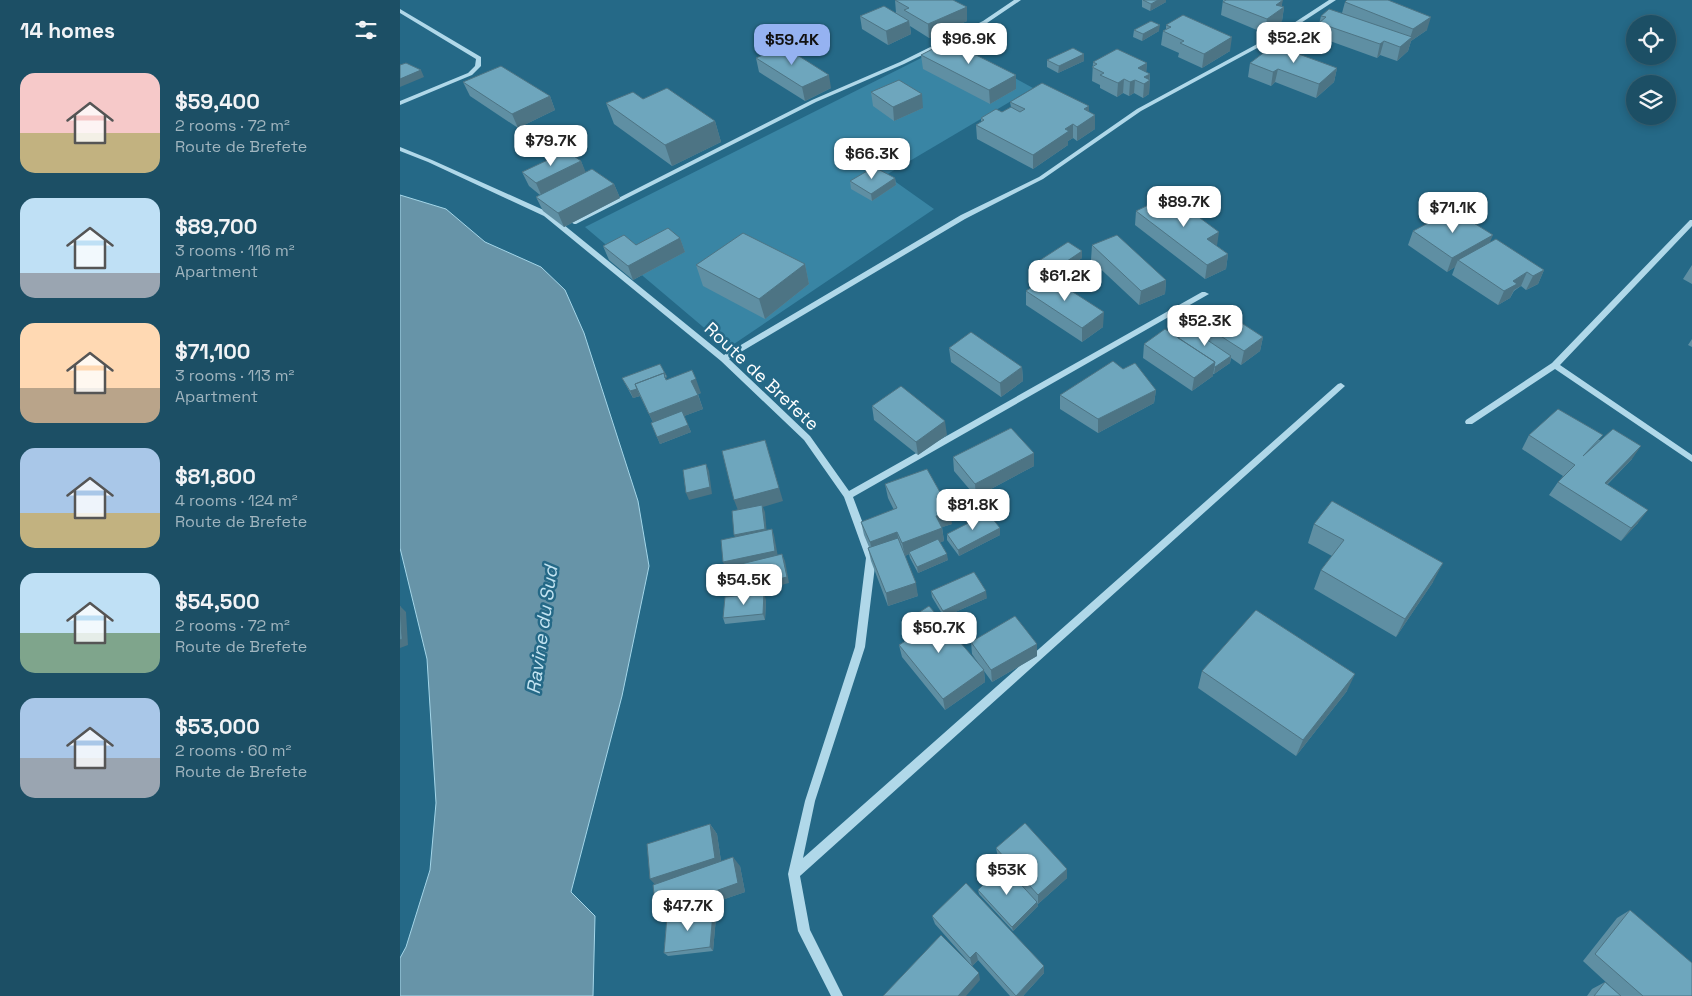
<!DOCTYPE html>
<html lang="en">
<head>
<meta charset="utf-8">
<style>
	:root { --surface:#1c4f65; --page:#25566b; --text:#f1f3f6; --muted:#a0b5bf; --line:#3a6679; --accent:#95b2f1 }
	body { margin:0; font-family:"Space Grotesk",sans-serif; background:var(--page); color:var(--text); height:100vh; display:flex; flex-direction:column; font-size:19px; white-space:nowrap }
	* { box-sizing:border-box; margin:0 }
	p { font-size:16px; color:var(--muted) }
	.icon { flex:none; width:28px; height:28px; fill:none; stroke:currentColor; stroke-width:2; stroke-linecap:round; stroke-linejoin:round }
	.map { position:relative; flex:1; overflow:hidden }
	.side { display:flex; flex-direction:column; background:var(--surface); width:400px }
	.side>* { flex:none }
	.tools { position:absolute; left:1226px; top:15px; display:grid; gap:10px }
	.tools a { display:grid; place-items:center; width:50px; height:50px; border-radius:50%; background:var(--surface); box-shadow:0 2px 8px #0003,0 0 0 1px var(--line); font-size:25px }
	.price { position:absolute; translate:-50% -42px; padding:0 11px; border-radius:10px; background:#fff; color:#222; font-size:16px; line-height:32px; filter:drop-shadow(0 1px 2px #0008) }
	.price::after { content:''; position:absolute; left:50%; top:30px; width:15px; height:11px; margin-left:-8px; background:inherit; clip-path:polygon(0 0,100% 0,50% 100%) }
	.price.on { background:var(--accent); color:#111 }
	ul { padding:0; list-style:none }
	li { display:flex; align-items:center; gap:15px; height:125px; padding:0 20px }
	li span { display:grid; place-items:center; flex:none; width:140px; height:100px; border-radius:15px; color:#555 }
	li>.icon { margin-inline-start:auto }
	span .icon { width:60px; height:60px; fill:#fffc; stroke-width:1 }
	li b { font-size:21px }
	h2 { display:flex; justify-content:space-between; align-items:center; height:60px; padding:0 20px; font-size:21px }
	main { display:flex; flex:1; min-height:0 }
	.map>svg:first-child { display:block }
	.green { fill:#3985a4 }
	.water { fill:#6794a8; stroke:#a4d6e9 }
	.lines { fill:none; stroke-linecap:round; stroke-linejoin:round }
	.minor { fill:#b0d8e9; fill-rule:evenodd }
	.wall { fill:#5f8fa3 }
	.shaded-wall { fill:#4d7484 }
	.building { fill:#6ea6bd; stroke:#4d7484 }
	.labels { text-anchor:middle; dominant-baseline:central; stroke-width:5; stroke-linejoin:round; paint-order:stroke }
	.street-label { font-size:18px; fill:#fff; stroke:#256987 }
	.water-label { font-size:19px; font-style:italic; fill:#c3e4f2; stroke:#256987 }
</style>
</head>
<body>
<main>
<section class="side">
<h2>14 homes<svg class="icon" aria-label="filters" viewBox="0 0 24 24"><path d="M4 7h16M4 17h16"/><circle cx="9" cy="7" r="2"/><circle cx="15" cy="17" r="2"/></svg></h2>
<ul>
<li><span style="background:linear-gradient(#f6c9c9 60%,#c2b280 0)"><svg class="icon" aria-label="home" viewBox="0 0 24 24"><path d="M3 11l9-7 9 7M6 9v11h12V9"/></svg></span><div><b>$59,400</b><p>2 rooms · 72 m²</p><p>Route de Brefete</p></div></li>
<li><span style="background:linear-gradient(#bfe0f5 75%,#9aa5b1 0)"><svg class="icon" aria-label="home" viewBox="0 0 24 24"><path d="M3 11l9-7 9 7M6 9v11h12V9"/></svg></span><div><b>$89,700</b><p>3 rooms · 116 m²</p><p>Apartment</p></div></li>
<li><span style="background:linear-gradient(#ffd9b3 65%,#b9a48a 0)"><svg class="icon" aria-label="home" viewBox="0 0 24 24"><path d="M3 11l9-7 9 7M6 9v11h12V9"/></svg></span><div><b>$71,100</b><p>3 rooms · 113 m²</p><p>Apartment</p></div></li>
<li><span style="background:linear-gradient(#a9c7e8 65%,#c2b280 0)"><svg class="icon" aria-label="home" viewBox="0 0 24 24"><path d="M3 11l9-7 9 7M6 9v11h12V9"/></svg></span><div><b>$81,800</b><p>4 rooms · 124 m²</p><p>Route de Brefete</p></div></li>
<li><span style="background:linear-gradient(#bfe0f5 60%,#7fa58c 0)"><svg class="icon" aria-label="home" viewBox="0 0 24 24"><path d="M3 11l9-7 9 7M6 9v11h12V9"/></svg></span><div><b>$54,500</b><p>2 rooms · 72 m²</p><p>Route de Brefete</p></div></li>
<li><span style="background:linear-gradient(#a9c7e8 60%,#9aa5b1 0)"><svg class="icon" aria-label="home" viewBox="0 0 24 24"><path d="M3 11l9-7 9 7M6 9v11h12V9"/></svg></span><div><b>$53,000</b><p>2 rooms · 60 m²</p><p>Route de Brefete</p></div></li>
</ul>
</section>
<div class="map">
<svg width="1292" height="996" viewBox="0 0 1292 996">
	<rect width="100%" height="100%" fill="#256987"/>
	<!-- green -->
	<path class="green" d="M551 43 633 88 486 175 534 209 328 348 185 227Z"/>
	<!-- water -->
	<path class="water" d="M0 195 46 209 85 242 141 267 165 290 184 333 238 501 249 566 222 696 171 892 195 916 193 996H0V958L6 947 30 870 36 803 27 659 0 548Z"/>
	<g class="lines">
		<!-- minor -->
		<path class="minor" d="M614 0H621L587 23 504 64 416 102 176 224H174L171 222 412 100 500 62 583 21Z
			M929 0H936L887 32 741 111 643 179 565 219 329 359 410 436 449 491 802 292H805L809 294 453 497 476 558 465 647 415 801 403 858 938 384 941 383 945 386 400 876 410 930 443 996H431L398 931 388 874 405 801 455 647 466 558 444 497 404 440 321 361 144 216 28 162 0 151V147L32 160 148 212 324 355 561 215 639 177 737 109 883 30Z
			M0 9 81 57V66L72 75 0 105V101L68 73 75 66 76 59 0 13Z
			M1290 220H1292V226L1160 365 1292 455V462L1155 369 1072 424H1066L1065 422 1066 420 1152 363Z"/>
	</g>
	<!-- wall -->
	<path class="wall" d="M495 0 567 21 529 38 510 26 511 34 488 45 462 29 460 16 496 13Z
		M742 0H766V2L750 11 742 7Z
		M823 0H882V7H884L882 21 864 33 821 15Z
		M945 2 1027 30 1011 41 1008 51 997 61 980 55 977 58 916 36 921 16 942 13Z
		M766 25 830 51 802 68 778 57 779 53 761 45 763 31 766 29Z
		M734 30 759 31 742 41 733 37Z
		M521 55 616 75V89L590 104 523 69Z
		M356 58 431 88 405 101 359 72Z
		M647 60 684 61 658 73 647 67Z
		M693 62 747 63 746 72 750 74 749 94 743 98 734 93 729 96 723 93 717 97 700 88V85L692 81Z
		M850 63 937 68 934 82 916 98 875 82 871 86 848 77Z
		M63 82 150 96 155 110 118 128 70 96Z
		M471 92 523 108 494 121 473 106Z
		M243 99 315 121 321 142 272 166 214 124 206 103Z
		M610 102 689 106V112L695 115V129L677 141 673 138 668 141V145L633 169 577 139 576 125 581 122V118L602 112 611 107Z
		M181 161 185 172 214 184 220 198 164 227 143 211 136 197 140 195 129 186 122 172Z
		M495 178 496 185 472 201 451 189 450 181Z
		M736 211 817 246 828 254 826 269 805 279 735 225Z
		M1013 231 1090 242 1144 270 1138 284 1126 290 1121 286 1114 291 1110 298 1098 305 1052 275 1055 267 1047 272 1008 245Z
		M280 238 285 252 233 280 209 260 203 246 236 245Z
		M692 245 766 280 765 294 739 305 691 260Z
		M682 251V258L652 278 703 327 682 342 626 305V291L644 278 634 272V264Z
		M405 264 409 284 365 319 303 286 296 265Z
		M1292 265V284L1283 279Z
		M794 319 863 337 860 351 841 365 831 358 830 363 814 374H813V376L792 391 743 358 744 344 778 338 792 330Z
		M1292 339V347L1288 345Z
		M549 348 622 367 623 381 601 397 551 362Z
		M222 378 268 379 301 393 298 394 303 409 284 416 291 432 260 444 251 423 253 422 240 396 233 398Z
		M756 390 754 403 698 433 660 409V395Z
		M472 406 547 435 518 455 474 420Z
		M1129 435 1200 440 1232 459 1207 485 1238 523 1221 541 1149 495 1158 482 1163 476 1122 449Z
		M634 453V466L576 497 554 471 553 457Z
		M485 484 552 524 542 527 544 541 540 542 548 560 518 573 510 558 509 554 505 556 518 596 488 606 471 561 468 548 469 547 464 535 461 522 494 510 488 498Z
		M914 524 1033 582 996 637 914 589 921 570 932 556 908 543Z
		M600 528V535L559 556 547 540V534Z
		M531 591 587 598 544 617 532 597Z
		M366 600 365 620 325 624 323 618Z
		M504 622 581 667 572 654 571 642 637 644V656L592 682 584 671 585 682 545 710 502 657 499 645 510 638 507 634Z
		M802 671 947 691 896 756 798 688Z
		M310 824 317 834 321 861 340 866 345 892 275 916 316 917 313 951 268 956 264 953 267 919 265 920 256 912Z
		M596 848 667 869V878L638 904 637 903 638 906 613 931 579 894 578 890 618 881 598 857Z
		M1230 910 1292 996H1221L1183 961 1217 918Z
		M532 916 644 973 623 996H610L578 960 572 966 535 924Z
		M1205 982 1221 996H1187L1192 989Z"/>
	<!-- shaded-wall -->
	<path class="shaded-wall" d="M758 0H766V2L750 11 751 4Z
		M883 0 881 9 884 7 882 21 864 33 867 19 876 5Z
		M567 7V21L529 38 528 24Z
		M1031 17 1027 30 1011 41 1008 51 997 61 1000 47 1010 38 1013 29Z
		M509 21 511 34 488 45 486 31Z
		M760 25 759 31 742 41 743 34Z
		M832 37 830 51 802 68 804 54Z
		M984 41 980 55 977 58 980 44Z
		M684 54V61L658 73 659 66Z
		M747 63 746 76 750 74 749 81 750 80 749 94 743 98 744 84 738 68Z
		M937 68 934 82 916 98 919 84Z
		M878 69 875 82 871 86 873 72Z
		M21 70 24 77 0 87V79Z
		M429 75 431 88 405 101 402 87Z
		M616 75V89L590 104 589 90Z
		M724 79 723 93 717 97 718 83Z
		M735 80 734 93 729 96 730 82Z
		M522 94 523 108 494 121 493 107Z
		M150 96 155 110 118 128 112 114Z
		M689 106V119L695 115V129L677 141V127L684 109Z
		M315 121 321 142 272 166 265 145Z
		M673 124V138L668 141V145L633 169V155L665 129Z
		M181 161 187 175 142 197 136 183Z
		M495 178 496 185 472 201 471 194Z
		M214 184 220 198 164 227 158 213Z
		M819 232 817 246 807 239Z
		M1093 235 1087 249 1058 260 1055 267 1047 272 1052 258Z
		M280 238 285 252 233 280 228 266Z
		M682 251V258L648 281V274Z
		M828 254 826 269 805 279 807 265Z
		M405 264 409 284 365 319 359 299Z
		M1144 270 1138 284 1126 290 1133 276Z
		M1127 272 1121 286 1114 290 1110 298 1098 305 1104 291 1113 281Z
		M766 280 765 294 739 305 741 291Z
		M704 312 703 327 682 342V328Z
		M863 337 860 351 841 365 844 351Z
		M831 356 830 363 814 374 815 367Z
		M815 362 813 376 792 391 794 378Z
		M622 367 623 381 601 397 600 383Z
		M296 379 301 393 296 395 291 381Z
		M237 389 240 396 233 398 230 391Z
		M756 390 754 403 698 433V419Z
		M298 395 303 409 255 427 249 414Z
		M545 421 547 435 518 455 516 442Z
		M288 425 291 432 260 444 257 437Z
		M365 440 383 501 363 507 365 512 367 535 337 541 334 535 339 513 334 500Z
		M1241 446 1232 459 1195 496 1205 483Z
		M634 453V466L576 497 575 484Z
		M306 464 309 471 312 494 289 500 286 493Z
		M550 510 552 524 537 529 536 516Z
		M1248 510 1238 523 1221 541 1231 528Z
		M542 528 544 541 510 554 509 552V554L505 556 502 543Z
		M600 528V535L559 556 558 550Z
		M372 529 374 535 378 557 326 569 323 562Z
		M497 532 500 545 473 555 470 542Z
		M382 554 385 561 389 583 347 594 344 587Z
		M547 554 548 560 518 573 517 567Z
		M1043 563 1033 582 996 637 1005 619Z
		M516 583 518 596 488 606 486 593Z
		M586 591 587 598 544 617 543 611Z
		M364 593 366 600 365 620 363 614Z
		M0 606 6 612 8 645 0 648Z
		M637 644V656L592 682 591 670Z
		M584 670 585 682 545 710 543 699Z
		M955 674 947 691 896 756 903 740Z
		M310 824 317 834 322 868 258 888 250 879Z
		M333 857 340 866 345 892 265 920 256 912Z
		M667 869V878L638 904V895Z
		M637 902 638 906 613 931 612 927Z
		M313 912 316 917 313 951 310 947Z
		M576 952 578 960 572 966 570 958Z
		M644 966V973L623 996H616Z
		M579 973 580 980 566 996H558Z"/>
	<!-- building -->
	<path class="building" d="M495 0H553L567 7 528 24 504 10 509 8Z
		M743 0H758L751 4Z
		M826 0H883L876 5 884 7 867 19 823 2Z
		M947 0H988L1031 17 1013 29 945 2Z
		M484 6 509 21 486 31 460 16Z
		M929 9 1012 37 1000 47 984 41 980 44 919 23 926 17 921 16Z
		M783 15 832 37 804 54 780 43 784 41 763 31 771 27 766 25Z
		M751 21 760 25 743 34 734 30Z
		M548 41 616 75 589 90 521 55Z
		M874 45 937 68 919 84 878 69 873 72 850 63Z
		M383 46 429 75 402 87 356 58Z
		M673 48 684 54 659 66 647 60Z
		M717 49 747 63 738 68 750 74 744 77 750 80 744 84 735 80 730 82 724 79 718 83 700 75 704 73 692 67 697 64 693 62Z
		M6 63 21 70 0 79V65Z
		M101 66 150 96 112 114 63 82Z
		M499 80 522 94 493 107 471 92Z
		M642 83 689 106 684 109 695 115 677 127 673 124 665 129 669 131 633 155 576 125 584 120 581 118 596 109 602 112 611 107 620 112 625 109 610 102Z
		M267 88 315 121 265 145 206 103 233 92 243 99Z
		M167 151 181 161 136 183 122 172Z
		M474 167 495 178 471 194 450 181Z
		M192 169 214 184 158 213 136 197Z
		M769 195 819 232 807 239 828 254 807 265 736 211Z
		M1053 210 1093 235 1052 258 1013 231Z
		M268 228 280 238 228 266 203 246 224 235 236 245Z
		M343 233 405 264 359 299 296 265Z
		M717 235 766 280 741 291 692 245Z
		M1096 239 1144 270 1133 276 1127 272 1113 281 1117 284 1104 291 1058 260Z
		M668 242 682 251 648 274 634 264Z
		M648 276 704 312 682 328 626 291Z
		M814 305 863 337 844 351 794 319Z
		M765 329 815 362 794 378 744 344Z
		M791 329 831 356 815 367H814L815 362 778 338Z
		M571 332 622 367 600 383 549 348Z
		M713 361 723 369 735 363 756 390 698 419 660 395Z
		M260 364 267 377 265 378 264 373 235 384 237 389 230 391 222 378Z
		M292 370 296 379 291 381 298 395 249 414 235 384 264 373 266 380Z
		M501 386 545 421 516 442 472 406Z
		M1158 409 1203 435 1183 456 1213 429 1241 446 1205 483 1248 510 1231 528 1158 482 1175 465 1129 435Z
		M282 411 288 425 257 437 251 423Z
		M611 428 634 453 575 484 553 457Z
		M365 440 379 488 334 500 322 451Z
		M306 464 310 487 286 493 283 470Z
		M527 469 550 510 536 516 542 528 502 543 497 532 470 542 461 522 497 508 485 484Z
		M932 501 1043 563 1005 619 921 570 944 540 914 524Z
		M362 505 365 529 334 535 332 511Z
		M588 513 600 528 558 550 547 534Z
		M372 529 375 551 323 562 321 540Z
		M498 538 516 583 486 593 468 548Z
		M538 539 547 554 517 567 509 552Z
		M382 554 387 577 344 587 341 564Z
		M574 572 586 591 543 611 531 591Z
		M364 593 363 614 323 618 325 597Z
		M0 606 2 639 0 640Z
		M529 606 584 670 543 699 499 645 515 635 504 622Z
		M856 610 955 674 903 740 802 671Z
		M615 616 637 644 591 670 571 642Z
		M625 823 667 869 638 895 596 848Z
		M310 824 315 858 250 879 247 844Z
		M333 857 338 883 256 912 253 885Z
		M603 865 637 902 612 927 578 890Z
		M566 883 644 966 616 996 576 952 570 958 532 916Z
		M1230 910 1292 963V996H1243L1195 954Z
		M313 912 310 947 264 953 267 917Z
		M541 935 579 973 558 996H483Z
		M1205 982 1221 996H1194Z"/>
	<g class="labels">
		<!-- street labels -->
		<g class="street-label">
			<text transform="translate(362 376) rotate(43)">Route de Brefete</text>
		</g>
		<!-- water labels -->
		<g class="water-label">
			<text transform="translate(142 630) rotate(-82)">Ravine du Sud</text>
		</g>
	</g>
</svg>
<div class="tools">
<a><svg class="icon" aria-label="locate" viewBox="0 0 24 24"><circle cx="12" cy="12" r="6"/><path d="M12 2v4M12 18v4M2 12h4M18 12h4"/></svg></a>
<a><svg class="icon" aria-label="layers" viewBox="0 0 24 24"><path d="M12 4l9 5-9 5-9-5zM3 14l9 5 9-5"/></svg></a>
</div>
<b class="price" style="left:894px;top:64px">$52.2K</b>
<b class="price" style="left:569px;top:65px">$96.9K</b>
<b class="price on" style="left:392px;top:66px">$59.4K</b>
<b class="price" style="left:151px;top:167px">$79.7K</b>
<b class="price" style="left:472px;top:180px">$66.3K</b>
<b class="price" style="left:784px;top:228px">$89.7K</b>
<b class="price" style="left:1053px;top:234px">$71.1K</b>
<b class="price" style="left:665px;top:302px">$61.2K</b>
<b class="price" style="left:805px;top:347px">$52.3K</b>
<b class="price" style="left:573px;top:531px">$81.8K</b>
<b class="price" style="left:344px;top:606px">$54.5K</b>
<b class="price" style="left:539px;top:654px">$50.7K</b>
<b class="price" style="left:607px;top:896px">$53K</b>
<b class="price" style="left:288px;top:932px">$47.7K</b>
</div>
</main>
</body>
</html>
